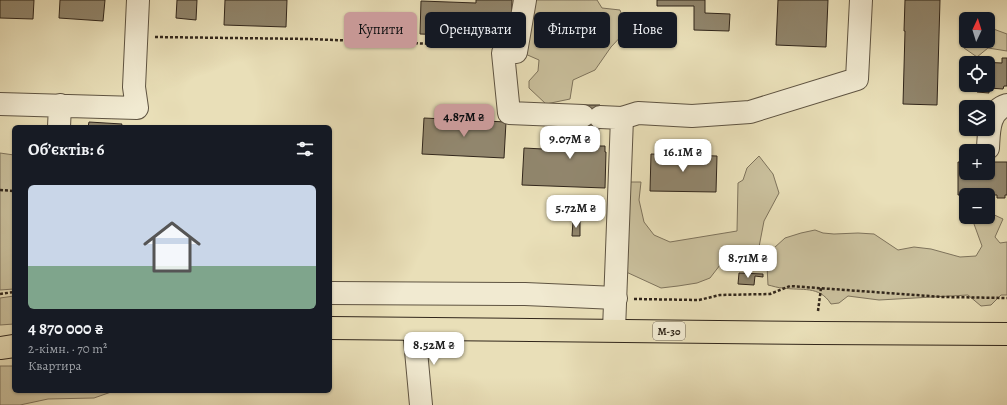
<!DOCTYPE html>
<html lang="uk">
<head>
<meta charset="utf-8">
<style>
	:root { --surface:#171b24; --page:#20242c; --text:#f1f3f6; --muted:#9ea1a6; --line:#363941; --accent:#c59692 }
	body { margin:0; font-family:Alegreya,serif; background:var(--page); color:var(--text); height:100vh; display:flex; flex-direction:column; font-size:15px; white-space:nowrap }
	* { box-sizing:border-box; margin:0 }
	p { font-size:13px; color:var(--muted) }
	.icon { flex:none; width:22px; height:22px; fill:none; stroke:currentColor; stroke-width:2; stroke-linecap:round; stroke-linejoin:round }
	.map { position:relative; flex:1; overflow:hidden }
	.drawer { position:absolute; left:12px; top:125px; width:320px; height:268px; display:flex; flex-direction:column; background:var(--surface); border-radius:6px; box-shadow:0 1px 3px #0004 }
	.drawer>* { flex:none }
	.top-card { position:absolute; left:344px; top:12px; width:380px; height:36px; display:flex; gap:8px }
	.needle { width:26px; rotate:4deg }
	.fabs { position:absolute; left:959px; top:12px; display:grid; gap:8px }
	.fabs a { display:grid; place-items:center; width:36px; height:36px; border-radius:6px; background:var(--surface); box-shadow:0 1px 3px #0004; font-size:20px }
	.price { position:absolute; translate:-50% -34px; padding:0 9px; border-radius:8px; background:#fff; color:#222; font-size:13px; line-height:26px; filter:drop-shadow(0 1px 2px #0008) }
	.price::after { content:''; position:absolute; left:50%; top:24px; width:12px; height:9px; margin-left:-6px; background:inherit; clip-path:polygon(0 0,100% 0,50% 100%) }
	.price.current { background:var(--accent); color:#111 }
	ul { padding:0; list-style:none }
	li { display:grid; align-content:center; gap:8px; height:212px; padding:0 16px }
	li+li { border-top:1px solid var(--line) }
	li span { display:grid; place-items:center; height:124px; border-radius:6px; color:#555 }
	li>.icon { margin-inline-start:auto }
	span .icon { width:72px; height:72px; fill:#fffc; stroke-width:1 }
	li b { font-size:17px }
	h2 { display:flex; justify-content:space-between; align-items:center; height:48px; padding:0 16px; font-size:17px }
	.pill { padding:0 14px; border-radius:6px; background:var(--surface); box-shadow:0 1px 3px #0004; font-size:14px; line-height:36px }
	.pill.current { background:var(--accent); color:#111 }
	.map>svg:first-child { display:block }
	.green { fill:#cac09d; stroke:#7e735c }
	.building { fill:#91866d; stroke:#31261b }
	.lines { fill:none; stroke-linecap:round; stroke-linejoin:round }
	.minor-casing { stroke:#5f5442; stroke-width:24 }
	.highway-casing { stroke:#31261b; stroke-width:24 }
	.path { stroke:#31261b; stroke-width:2.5; stroke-dasharray:3 2; stroke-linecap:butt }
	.minor { stroke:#f1ead1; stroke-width:22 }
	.highway { stroke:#e9dfb8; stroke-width:22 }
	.labels { text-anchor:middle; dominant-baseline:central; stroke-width:3.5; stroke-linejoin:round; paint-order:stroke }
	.shield { fill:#f1ead1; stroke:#6b6152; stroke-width:1 }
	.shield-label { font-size:11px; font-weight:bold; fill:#31261b }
</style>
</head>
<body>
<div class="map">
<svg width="1007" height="405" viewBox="0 0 1007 405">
	<rect width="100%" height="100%" fill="#e9dfb8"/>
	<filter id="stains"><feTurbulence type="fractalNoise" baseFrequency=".005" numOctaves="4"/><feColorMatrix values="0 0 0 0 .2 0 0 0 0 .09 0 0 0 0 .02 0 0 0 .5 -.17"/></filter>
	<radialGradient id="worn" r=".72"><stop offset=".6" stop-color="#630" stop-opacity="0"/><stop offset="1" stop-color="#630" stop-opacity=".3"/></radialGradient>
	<!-- green -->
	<path class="green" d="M531 0H597L602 8 620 10 627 30 611 47 595 70 573 80 570 99 546 104 529 88V81L538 71 539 60 523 53Z
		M966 22V41H988V27L1007 34V51L988 48 977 57 964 48 961 27Z
		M0 153 14 155V289L0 290Z
		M759 156 773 174 779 193 764 221 759 247 746 256 729 257 720 265 710 278 697 283 678 286 661 288 624 271 627 182H641L639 200 644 222 654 235 670 242 737 231 738 183 743 180 747 168Z
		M988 212 1003 219 995 237 1000 243 1007 242V295H1001L991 305 981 306 968 295 879 300 848 296 839 303 831 304C819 285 802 291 783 288 778 288 773 286 768 285L767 266 774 248 785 238 801 233 815 230 823 233 834 234 858 233 874 234 898 250 914 247 931 249 960 257 976 256 982 246 974 224V217H988Z
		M14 296V324L0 325V298Z
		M0 366H14V391H114L94 398 48 399 20 405H0Z"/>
	<!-- building -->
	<path class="building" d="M0 0H34L33 19 0 18Z
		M60 0H105L103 21 59 18Z
		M177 0H197L196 20 176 18Z
		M225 0H287L286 27 224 25Z
		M476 0H512L511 37 420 34 421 1 476 3Z
		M657 0H705V13L730 14 729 31 694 30V6H657Z
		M778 0H828L826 47 776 45Z
		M905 0H940L937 105 903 104 905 31H904Z
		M1002 58H1007V86H1004L1003 89 989 88V93L977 92V89L961 88 962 65H966V85H988V63H979V62L1002 63Z
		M583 105H600L598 146H605V152H606L605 188 522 185 524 148 581 151Z
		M424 118 506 122 504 158 422 154Z
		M89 122 122 124 121 127H88Z
		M651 154 717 156 716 192 650 191Z
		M958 162H966V173H988V162H1007V195H1005V198H997V195H990V198H988V195H958Z
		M573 221H580V236H572Z
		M739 273 763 274V277L755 276 754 285 738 284Z"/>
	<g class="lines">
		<defs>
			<path id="minor" d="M525 0 516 52 503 53 509 113 583 116
				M0 104 137 108 134 87 138 0
				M600 117 622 118
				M59 127 60 105
				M988 148C989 132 988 111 1007 105
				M330 293 525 294 616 298
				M414 329 421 405
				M614 330 622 118 638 113 692 116 750 112 857 79 861 0"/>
			<path id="highway" d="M330 328 817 333 1007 334
				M0 348 14 346"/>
		</defs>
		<!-- minor casing -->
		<use href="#minor" class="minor-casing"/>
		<!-- highway casing -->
		<use href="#highway" class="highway-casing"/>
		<!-- path -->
		<path class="path" d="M155 37 309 39 486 46
			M0 190 14 191
			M0 294 14 292
			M634 299 699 300 720 295 770 294 790 286 943 297 1007 298
			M818 311 821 288"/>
		<!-- minor -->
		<use href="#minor" class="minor"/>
		<!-- highway -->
		<use href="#highway" class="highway"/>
	</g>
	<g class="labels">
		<!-- shield labels -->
		<rect class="shield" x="653" y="322" width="32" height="18" rx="3"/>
		<g class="shield-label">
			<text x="669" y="331">М-30</text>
		</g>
	</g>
	<rect width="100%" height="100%" filter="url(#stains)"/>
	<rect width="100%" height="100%" fill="url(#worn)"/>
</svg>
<div class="fabs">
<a><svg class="needle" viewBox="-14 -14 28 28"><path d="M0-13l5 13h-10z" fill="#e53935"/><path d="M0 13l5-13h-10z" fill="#9ea1a6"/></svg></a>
<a><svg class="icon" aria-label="locate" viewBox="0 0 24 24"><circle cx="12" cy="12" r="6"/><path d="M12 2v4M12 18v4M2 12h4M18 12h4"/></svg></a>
<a><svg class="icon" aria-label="layers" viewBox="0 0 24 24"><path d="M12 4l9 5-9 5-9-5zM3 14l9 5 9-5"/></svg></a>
<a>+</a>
<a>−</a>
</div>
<b class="price current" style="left:464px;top:138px">4.87M ₴</b>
<b class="price" style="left:570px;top:160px">9.07M ₴</b>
<b class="price" style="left:683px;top:173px">16.1M ₴</b>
<b class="price" style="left:576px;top:229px">5.72M ₴</b>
<b class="price" style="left:748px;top:279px">8.71M ₴</b>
<b class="price" style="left:434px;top:366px">8.52M ₴</b>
<div class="top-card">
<a class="pill current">Купити</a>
<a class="pill">Орендувати</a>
<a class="pill">Фільтри</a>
<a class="pill">Нове</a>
</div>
<section class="drawer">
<h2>Об’єктів: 6<svg class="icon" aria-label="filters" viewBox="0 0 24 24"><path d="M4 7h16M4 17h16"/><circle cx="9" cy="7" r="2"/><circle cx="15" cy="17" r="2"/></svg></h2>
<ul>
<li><span style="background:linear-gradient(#c9d6e8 65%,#7fa58c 0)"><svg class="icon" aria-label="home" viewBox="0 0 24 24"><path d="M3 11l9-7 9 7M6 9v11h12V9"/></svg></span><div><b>4 870 000 ₴</b><p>2-кімн. · 70 m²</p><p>Квартира</p></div></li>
</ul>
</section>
</div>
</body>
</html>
